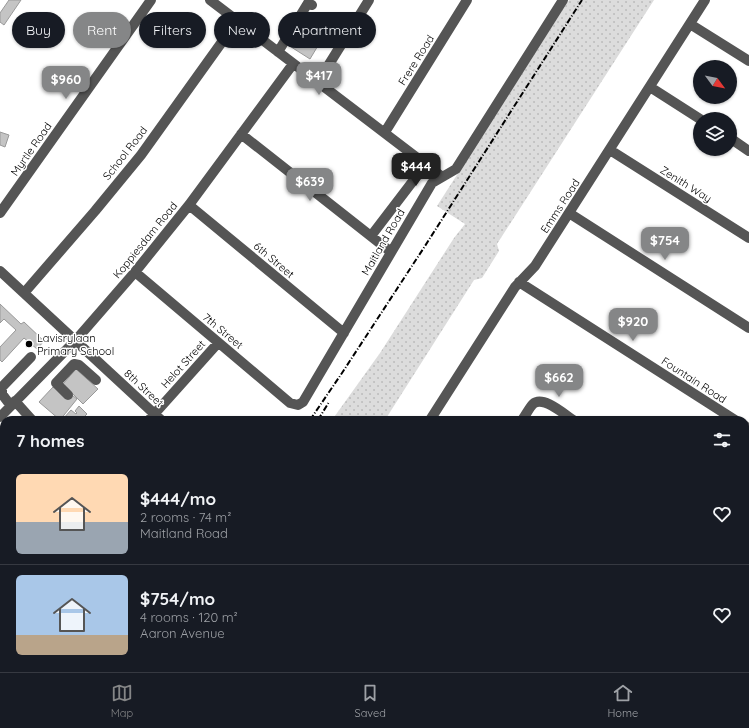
<!DOCTYPE html>
<html lang="en">
<head>
<meta charset="utf-8">
<style>
	:root { --surface:#171b24; --page:#242831; --text:#f1f3f6; --muted:#9ea1a6; --line:#363941; --accent:#858687 }
	body { margin:0; font-family:Quicksand,sans-serif; background:var(--page); color:var(--text); height:100vh; display:flex; flex-direction:column; font-size:15px; white-space:nowrap }
	* { box-sizing:border-box; margin:0 }
	p { font-size:13px; color:var(--muted) }
	.icon { flex:none; width:22px; height:22px; fill:none; stroke:currentColor; stroke-width:2; stroke-linecap:round; stroke-linejoin:round }
	.map { position:relative; flex:1; overflow:hidden }
	.sheet { position:absolute; left:0px; top:416px; width:749px; height:256px; display:flex; flex-direction:column; background:var(--surface); border-radius:12px 12px 0 0; box-shadow:0 1px 3px #0004 }
	.sheet>* { flex:none }
	.hud { position:absolute; left:12px; top:12px; width:400px; height:36px; display:flex; gap:8px }
	.needle { width:26px; rotate:122deg }
	.tools { position:absolute; left:693px; top:60px; display:grid; gap:8px }
	.tools a { display:grid; place-items:center; width:44px; height:44px; border-radius:50%; background:var(--surface); box-shadow:0 1px 3px #0004; font-size:20px }
	.price { position:absolute; translate:-50% -34px; padding:0 9px; border-radius:8px; background:var(--accent); color:#fff; font-size:13px; line-height:26px; filter:drop-shadow(0 1px 2px #0008) }
	.price::after { content:''; position:absolute; left:50%; top:24px; width:12px; height:9px; margin-left:-6px; background:inherit; clip-path:polygon(0 0,100% 0,50% 100%) }
	.price.current { background:#222; color:#fff }
	ul { padding:0; list-style:none }
	li { display:flex; align-items:center; gap:12px; height:100px; padding:0 16px }
	li+li { border-top:1px solid var(--line) }
	li span { display:grid; place-items:center; flex:none; width:112px; height:80px; border-radius:6px; color:#555 }
	li>.icon { margin-inline-start:auto }
	span .icon { width:48px; height:48px; fill:#fffc; stroke-width:1 }
	li b { font-size:17px }
	h2 { display:flex; justify-content:space-between; align-items:center; height:48px; padding:0 16px; font-size:17px }
	.pill { padding:0 14px; border-radius:18px; background:var(--surface); box-shadow:0 1px 3px #0004; font-size:14px; line-height:36px }
	.pill.current { background:var(--accent); color:#fff }
	.tabs { display:flex; justify-content:space-around; align-items:center; height:56px; border-top:1px solid var(--line); background:var(--surface); font-size:11px; color:var(--muted) }
	.tabs a { display:grid; justify-items:center; gap:2px }
	.tabs .current { color:var(--accent) }
	.map>svg:first-child { display:block }
	.grass { fill:url(#grass-dots) }
	.building { fill:#c4c4c4; stroke:#999 }
	.lines { fill:none; stroke-linecap:round; stroke-linejoin:round }
	.minor { stroke:#555; stroke-width:10 }
	.rail { stroke:#000; stroke-width:2; stroke-dasharray:6 2 1 2; stroke-linecap:butt }
	.poi-dot { fill:#000; stroke:#fff; stroke-width:1.5 }
	.labels { text-anchor:middle; dominant-baseline:central; stroke-width:3; stroke-linejoin:round; paint-order:stroke }
	.street-label { font-size:11px; fill:#000; stroke:#fff }
	.poi-label { font-size:11px; fill:#000; stroke:#fff; text-anchor:start }
</style>
</head>
<body>
<div class="map">
<svg width="749" height="672" viewBox="0 0 749 672">
	<defs>
		<pattern id="grass-dots" width="8" height="8" patternUnits="userSpaceOnUse"><rect width="8" height="8" fill="#dcdcdc"/><path d="M2 2h.1M6 6h.1" fill="none" stroke="#bbb" stroke-width="1.8" stroke-linecap="round"/></pattern>
	</defs>
	<rect width="100%" height="100%" fill="#fff"/>
	<!-- grass -->
	<path class="grass" d="M569 0H654L497 244 499 251 482 278 474 280 385 420H332L380 353 454 238 465 224 437 206Z
		M134 668H233L230 672H131Z"/>
	<!-- building -->
	<path class="building" d="M9 0H21L4 25 0 22V13Z
		M295 34 305 43 308 38 319 44 310 59 288 45Z
		M0 132 9 135 5 147 0 145Z
		M0 304 21 324 24 322 44 341 37 349 24 338 2 362 0 360V347L16 330 4 319 0 323Z
		M76 369 98 389 83 404 63 384Z
		M53 387 72 395 77 399 60 420 39 402Z
		M79 406 87 414 81 420H62L71 410 76 414 77 413 75 411Z"/>
	<g class="lines">
		<!-- minor -->
		<path class="minor" d="M210 0 441 176
			M690 24 749 61
			M278 52 308 3 312 5
			M318 82 369 0
			M650 87 700 119
			M385 132 467 0
			M241 134 391 252
			M730 138 749 151
			M610 150 749 238
			M189 205 344 333
			M0 213 151 0
			M569 213 749 328
			M371 236 426 164
			M0 271 161 420
			M135 272 290 403 298 405 303 402 432 183 456 169 563 0
			M519 282 735 420
			M24 293 95 211 141 155 237 21
			M68 395 56 383 74 364 79 365 96 380
			M15 401 32 420
			M11 406 2 394V387L31 357
			M0 417 75 341 135 272 189 205 293 64
			M149 420 218 343
			M430 420 515 287 535 266 705 0
			M522 420C526 415 529 408 533 404 543 395 564 414 573 420
			M745 426 749 429
			M0 471 4 468
			M0 510 4 515
			M745 531 749 533
			M745 627 749 630
			M0 644 4 649
			M19 668 22 672
			M218 668 219 672
			M343 668 349 672
			M424 668 431 672
			M517 668 524 672
			M655 668 661 672
			M58 672 62 668
			M235 672 238 668"/>
		<!-- rail -->
		<path class="rail" d="M310 420 342 373 425 246 582 0
			M318 420 329 402
			M104 672 108 668
			M126 672 130 668"/>
	</g>
	<!-- markers -->
	<circle class="poi-dot" cx="29" cy="344" r="4"/>
	<g class="labels">
		<!-- street labels -->
		<g class="street-label">
			<text transform="translate(416 60) rotate(-58)">Frere Road</text>
			<text transform="translate(31 149) rotate(-55)">Myrtle Road</text>
			<text transform="translate(125 153) rotate(-52)">School Road</text>
			<text transform="translate(686 184) rotate(32)">Zenith Way</text>
			<text transform="translate(560 206) rotate(-57)">Emms Road</text>
			<text transform="translate(145 240) rotate(-51)">Koppiesdam Road</text>
			<text transform="translate(383 242) rotate(-60)">Maitland Road</text>
			<text transform="translate(274 260) rotate(40)">6th Street</text>
			<text transform="translate(223 331) rotate(40)">7th Street</text>
			<text transform="translate(183 364) rotate(-48)">Helot Street</text>
			<text transform="translate(694 380) rotate(33)">Fountain Road</text>
			<text transform="translate(144 388) rotate(43)">8th Street</text>
		</g>
		<!-- poi labels -->
		<g class="poi-label">
			<text x="37" y="338">Lavisrylaan<tspan x="37" dy="13">Primary School</tspan></text>
		</g>
	</g>
</svg>
<div class="tools">
<a><svg class="needle" viewBox="-14 -14 28 28"><path d="M0-13l5 13h-10z" fill="#e53935"/><path d="M0 13l5-13h-10z" fill="#9ea1a6"/></svg></a>
<a><svg class="icon" aria-label="layers" viewBox="0 0 24 24"><path d="M12 4l9 5-9 5-9-5zM3 14l9 5 9-5"/></svg></a>
</div>
<b class="price" style="left:319px;top:96px">$417</b>
<b class="price" style="left:66px;top:100px">$960</b>
<b class="price current" style="left:416px;top:187px">$444</b>
<b class="price" style="left:310px;top:202px">$639</b>
<b class="price" style="left:665px;top:261px">$754</b>
<b class="price" style="left:633px;top:342px">$920</b>
<b class="price" style="left:559px;top:398px">$662</b>
<div class="hud">
<a class="pill">Buy</a>
<a class="pill current">Rent</a>
<a class="pill">Filters</a>
<a class="pill">New</a>
<a class="pill">Apartment</a>
</div>
<section class="sheet">
<h2>7 homes<svg class="icon" aria-label="filters" viewBox="0 0 24 24"><path d="M4 7h16M4 17h16"/><circle cx="9" cy="7" r="2"/><circle cx="15" cy="17" r="2"/></svg></h2>
<ul>
<li><span style="background:linear-gradient(#ffd9b3 60%,#9aa5b1 0)"><svg class="icon" aria-label="home" viewBox="0 0 24 24"><path d="M3 11l9-7 9 7M6 9v11h12V9"/></svg></span><div><b>$444/mo</b><p>2 rooms · 74 m²</p><p>Maitland Road</p></div><svg class="icon" aria-label="heart" viewBox="0 0 24 24"><path d="M12 20l-8-8c-3-5 5-10 8-4 3-6 11-1 8 4z"/></svg></li>
<li><span style="background:linear-gradient(#a9c7e8 75%,#b9a48a 0)"><svg class="icon" aria-label="home" viewBox="0 0 24 24"><path d="M3 11l9-7 9 7M6 9v11h12V9"/></svg></span><div><b>$754/mo</b><p>4 rooms · 120 m²</p><p>Aaron Avenue</p></div><svg class="icon" aria-label="heart" viewBox="0 0 24 24"><path d="M12 20l-8-8c-3-5 5-10 8-4 3-6 11-1 8 4z"/></svg></li>
</ul>
</section>
</div>
<nav class="tabs">
<a class="current"><svg class="icon" aria-label="map" viewBox="0 0 24 24"><path d="M3 6l6-2 6 2 6-2v14l-6 2-6-2-6 2zM9 4v14M15 6v14"/></svg>Map</a>
<a><svg class="icon" aria-label="saved" viewBox="0 0 24 24"><path d="M7 4h10v16l-5-4-5 4z"/></svg>Saved</a>
<a><svg class="icon" aria-label="home" viewBox="0 0 24 24"><path d="M3 11l9-7 9 7M6 9v11h12V9"/></svg>Home</a>
</nav>
</body>
</html>
